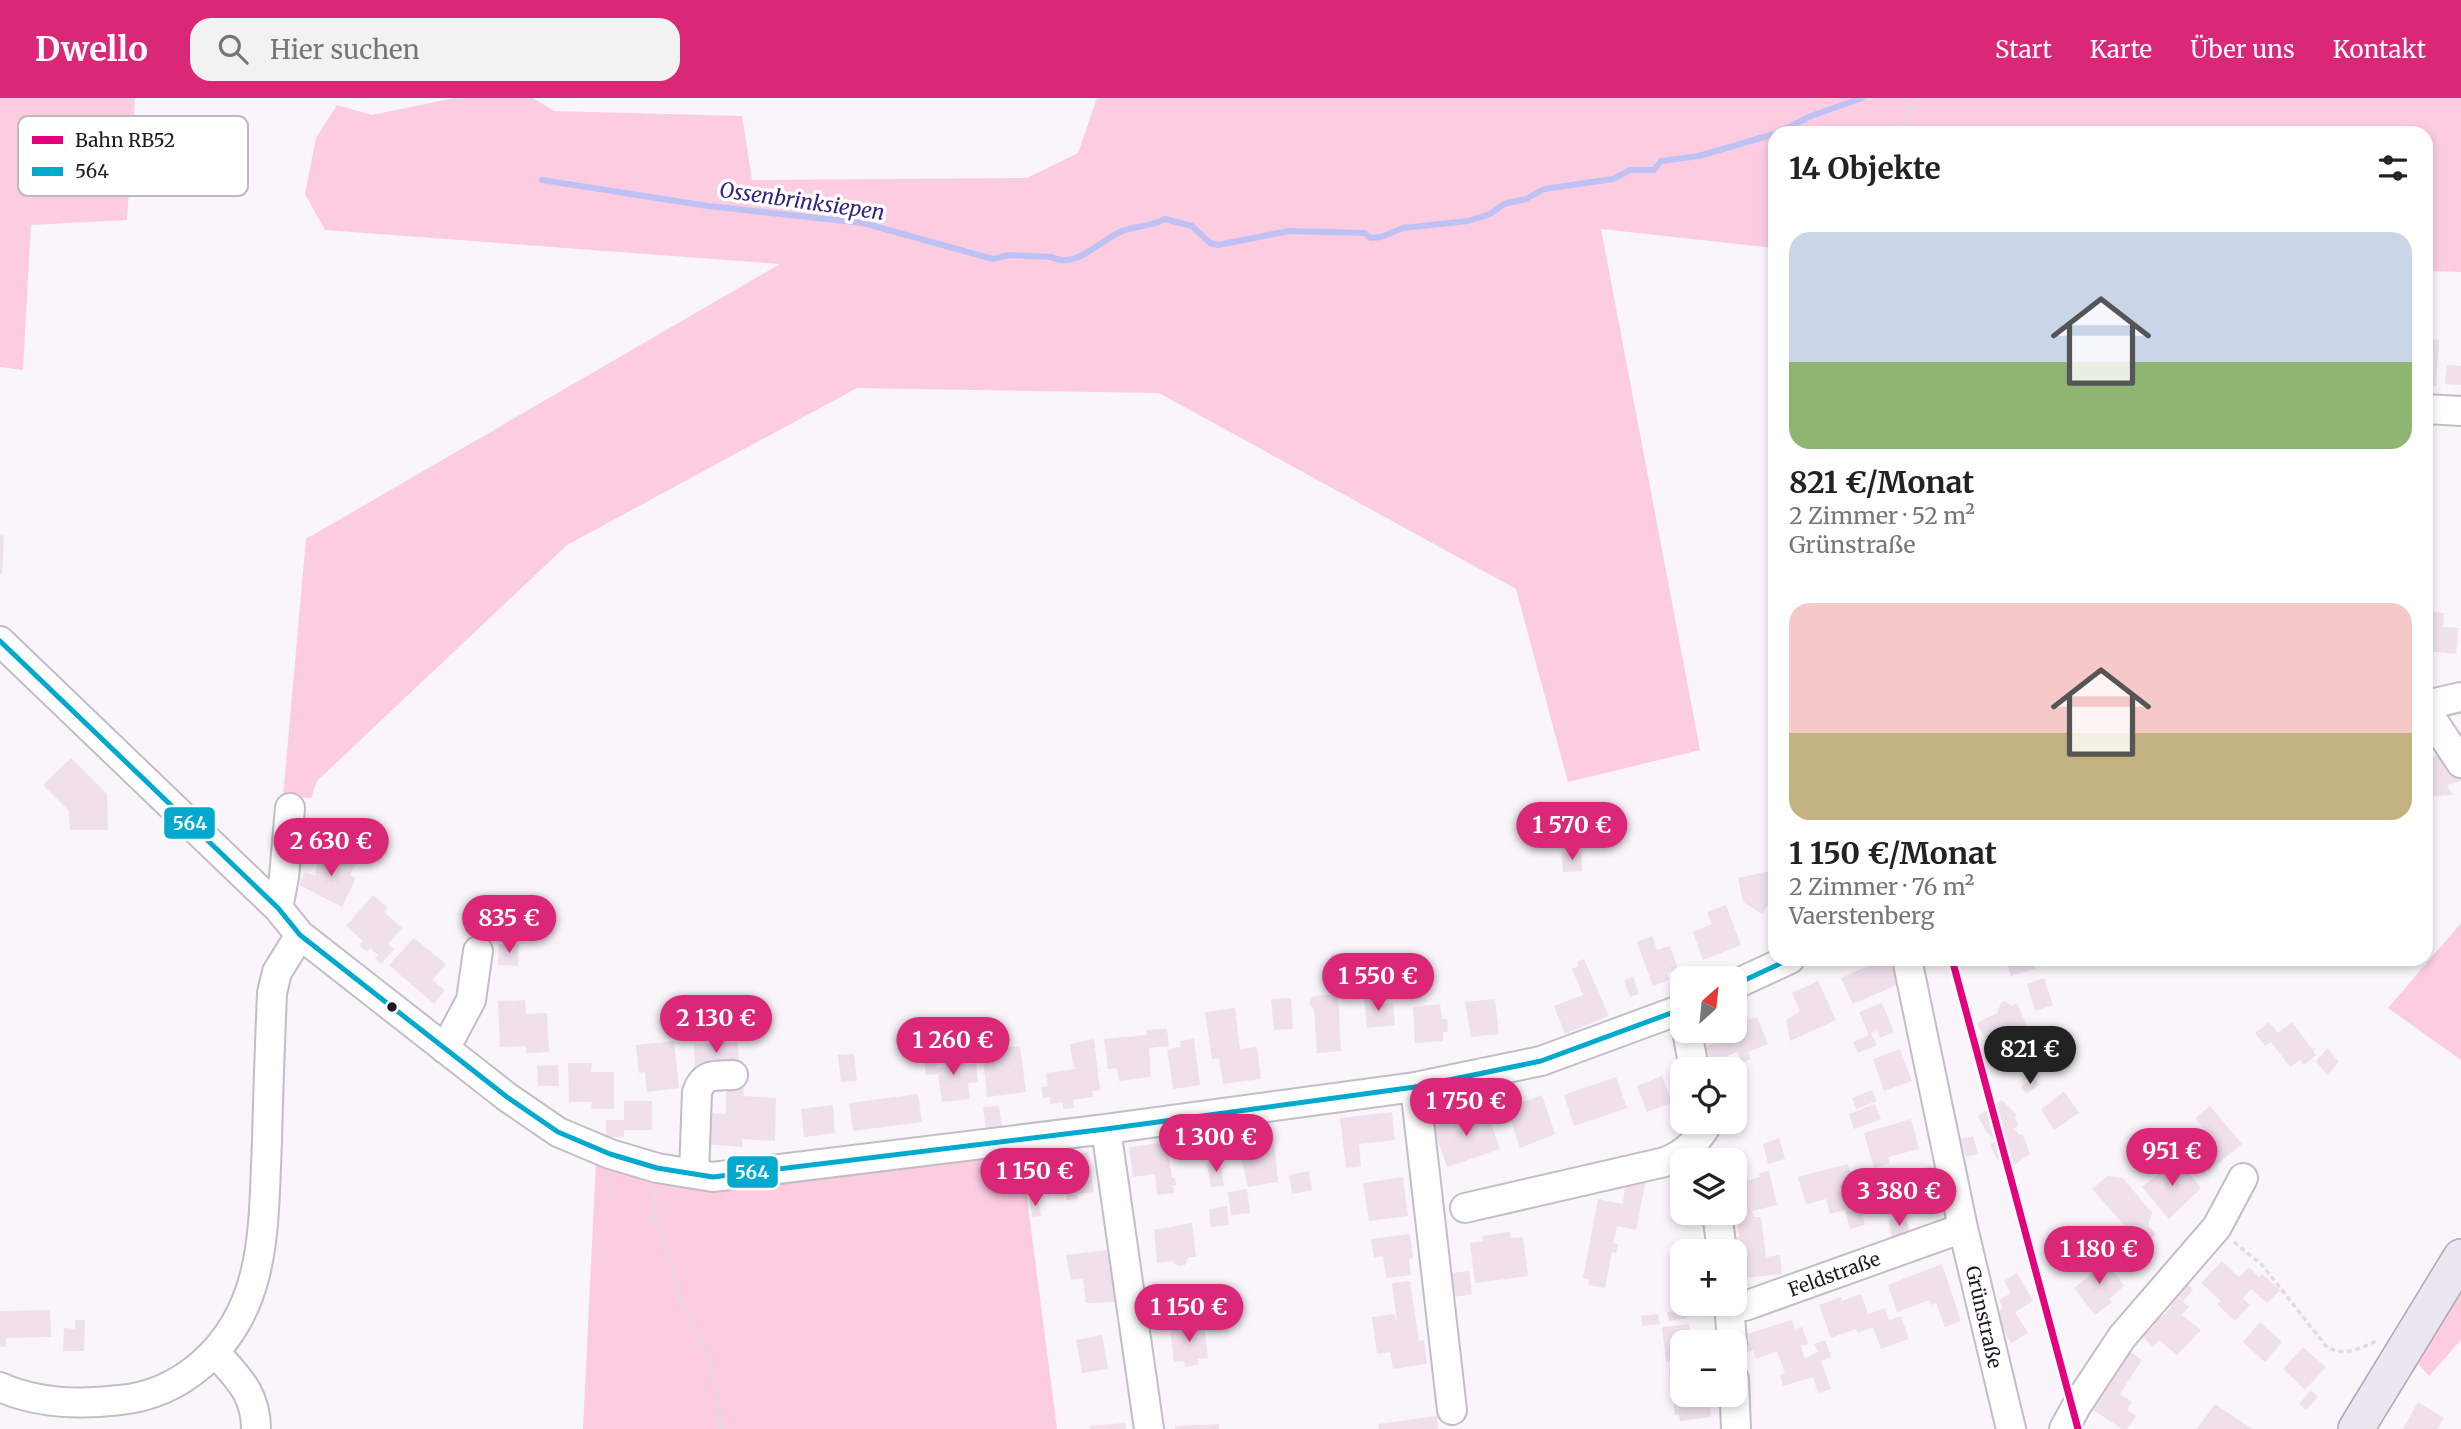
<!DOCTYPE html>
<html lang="de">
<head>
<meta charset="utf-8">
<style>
	:root { --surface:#fff; --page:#f2f2f2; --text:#222; --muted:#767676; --accent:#db2777 }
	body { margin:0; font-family:Merriweather,serif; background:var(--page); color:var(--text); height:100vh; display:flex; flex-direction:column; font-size:26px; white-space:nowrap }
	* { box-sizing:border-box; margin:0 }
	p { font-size:23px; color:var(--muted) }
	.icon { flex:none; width:38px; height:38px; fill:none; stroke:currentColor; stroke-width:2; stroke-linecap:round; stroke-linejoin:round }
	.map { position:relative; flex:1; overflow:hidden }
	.panel { position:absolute; left:1768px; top:28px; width:665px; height:840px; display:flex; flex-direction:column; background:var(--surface); border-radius:21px; box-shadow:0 4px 10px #0003 }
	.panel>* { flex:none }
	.needle { width:46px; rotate:27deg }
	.buttons { position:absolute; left:1670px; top:868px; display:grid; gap:14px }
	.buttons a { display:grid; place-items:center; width:77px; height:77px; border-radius:14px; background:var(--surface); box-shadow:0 4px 10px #0003; font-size:35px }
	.price { position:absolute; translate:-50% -60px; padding:0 16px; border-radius:24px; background:var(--accent); color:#fff; font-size:23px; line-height:46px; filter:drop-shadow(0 2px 4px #0008) }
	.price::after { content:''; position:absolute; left:50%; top:42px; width:21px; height:16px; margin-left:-10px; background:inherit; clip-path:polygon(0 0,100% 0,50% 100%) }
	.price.active { background:#222; color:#fff }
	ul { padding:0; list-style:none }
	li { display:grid; align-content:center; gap:14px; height:371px; padding:0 21px }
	li span { display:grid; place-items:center; height:217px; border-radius:21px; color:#555 }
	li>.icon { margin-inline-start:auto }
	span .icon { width:126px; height:126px; fill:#fffc; stroke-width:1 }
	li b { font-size:30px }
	h2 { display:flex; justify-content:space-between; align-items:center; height:84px; padding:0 21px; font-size:30px }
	header { display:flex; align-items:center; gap:42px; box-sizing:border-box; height:98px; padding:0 35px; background:var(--accent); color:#fff }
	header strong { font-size:33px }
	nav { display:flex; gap:38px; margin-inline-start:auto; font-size:24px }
	.search { width:490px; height:63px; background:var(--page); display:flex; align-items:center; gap:18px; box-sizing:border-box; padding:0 24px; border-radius:21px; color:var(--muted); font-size:26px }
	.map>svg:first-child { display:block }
	.green { fill:#fccce1 }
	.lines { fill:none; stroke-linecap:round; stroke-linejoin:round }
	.stream { stroke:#bec1f3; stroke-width:6 }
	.building { fill:#efe0ec }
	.minor-casing { stroke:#c3bdc5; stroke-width:32 }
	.major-casing { stroke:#afa7b8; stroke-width:38 }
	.path { stroke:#dfdddf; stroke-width:3.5; stroke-dasharray:5 3.5; stroke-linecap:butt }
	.minor { stroke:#fefefe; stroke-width:28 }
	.major { stroke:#ebe7f0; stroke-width:35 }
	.bus-1-casing { stroke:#fff; stroke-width:10 }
	.bus-1 { stroke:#00a9ce; stroke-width:5 }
	.rail-1-casing { stroke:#fff; stroke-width:12 }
	.rail-1 { stroke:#e5007d; stroke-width:7 }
	.bus-dot { fill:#201922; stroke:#fff; stroke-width:2.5 }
	.labels { text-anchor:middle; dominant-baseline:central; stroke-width:7; stroke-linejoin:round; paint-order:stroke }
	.street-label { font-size:19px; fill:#201922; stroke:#fff }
	.water-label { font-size:21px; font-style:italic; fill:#312486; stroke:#fff }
	.key { fill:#fff; stroke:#bcbabd; stroke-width:2 }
	.key-label { font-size:19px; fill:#201922 }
	.line-badge { stroke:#fff; stroke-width:2.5 }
	.badge-label { font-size:19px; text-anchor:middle; font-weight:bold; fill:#fff }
</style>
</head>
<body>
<header>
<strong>Dwello</strong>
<div class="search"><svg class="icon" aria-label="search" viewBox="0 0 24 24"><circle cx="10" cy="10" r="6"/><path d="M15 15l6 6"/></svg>Hier suchen</div>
<nav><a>Start</a><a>Karte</a><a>Über uns</a><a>Kontakt</a></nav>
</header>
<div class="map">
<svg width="2461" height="1331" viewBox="0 0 2461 1331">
	<rect width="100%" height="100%" fill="#f9f5fa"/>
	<!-- green -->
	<path class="green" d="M0 0H135L127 122 31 127 23 272 0 269Z
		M454 0H533L554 13 742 18 752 82 1027 80 1078 55 1097 0H2461V174L2426 173V35H1774V150L1601 131 1700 652 1568 684 1516 491 1159 295 857 290 567 447 317 683 311 700 283 699 306 441 780 166 325 132 305 96 316 40 337 7 372 17Z
		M2461 825V962L2388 910Z
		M1021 1054 1057 1331H583L596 1064 624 1072Z
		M2461 1159V1242L2429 1278 2405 1250Z"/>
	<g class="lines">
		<!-- stream -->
		<path class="stream" d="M1777 35 1811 18 1862 0
			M542 82 708 108 863 125 993 161 1009 157 1051 159C1076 172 1100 142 1122 133 1137 127 1151 129 1165 121L1192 128 1210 145 1218 147 1289 133 1365 135 1370 140 1381 139 1403 130 1468 123 1490 116 1504 106 1526 101 1544 91 1613 81 1630 72H1654L1661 63 1699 58 1774 36"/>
	</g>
	<!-- building -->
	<path class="building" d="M2426 241 2439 242 2436 288 2426 287Z
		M2447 267 2461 268V287L2445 286Z
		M0 437 4 438 2 476H0Z
		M2426 513 2444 515 2443 529 2458 530 2456 556 2426 553Z
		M2426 647 2431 660 2444 655 2461 669V683L2447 687 2453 697 2426 699Z
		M71 660 107 696 108 732H70L69 713 43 687Z
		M326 750 356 765 350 777 356 780 342 809 299 787 305 774 315 778 318 759Z
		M1581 753 1582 773 1563 774 1561 755Z
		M1774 772V798L1762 816 1743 804 1738 780Z
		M373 797 388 810 384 814 402 830 388 846 394 851 381 866 375 860 378 857 370 850 367 854 359 847 363 843 346 828Z
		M1726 807 1741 847 1703 862 1693 834 1712 826 1707 814Z
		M1652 838 1657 852 1670 848 1678 871 1667 875 1669 882 1653 888 1637 844Z
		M414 840 446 866 432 882 445 892 434 906 389 867Z
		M499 846 519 847 518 868 498 867Z
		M1346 855 1348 875 1345 876 1346 891 1330 893 1328 870H1333L1331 856Z
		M1396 857 1398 873 1387 874 1386 858Z
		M1584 861 1609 918 1565 936 1554 908 1583 897 1572 871 1578 868 1577 864Z
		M1884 861H1888L1899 886 1853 906 1841 880Z
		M2006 861H2032L2036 871 2011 878Z
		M1633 879 1639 896 1630 899 1624 882Z
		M2044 880 2053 907 2035 913 2027 886Z
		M1818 883 1836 922 1790 943 1786 922 1800 913 1792 895Z
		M1338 896 1341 953 1317 955 1314 912 1309 904 1313 898Z
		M1379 897 1380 906 1393 905 1395 927 1367 930 1364 898Z
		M1291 900 1293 931 1274 932 1271 901Z
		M1495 901 1499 936 1471 939 1465 904Z
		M525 902 526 916 547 915 549 954 526 955V948L500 949 498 903Z
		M2005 903 2011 908 2017 905 2038 954 2014 966 1997 935 1985 941 1977 925 1997 915 2001 905Z
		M1882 905 1894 934 1880 940 1877 933 1871 935 1877 947 1858 955 1853 944 1869 937 1859 914Z
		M1440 906 1442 921H1447L1448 934H1443V943L1415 945 1413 909Z
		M1235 910 1240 951 1257 949 1261 981 1223 986 1219 960 1212 961 1205 914Z
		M1757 919 1768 946 1748 954 1751 961 1742 965 1737 954 1712 965 1705 949 1730 938 1728 933H1734L1739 925Z
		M2269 924 2278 935 2292 924 2312 951 2317 949 2313 953 2316 957 2304 967 2300 962 2290 969 2271 944 2265 948 2255 935Z
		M1167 931 1169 948 1149 950 1151 979 1119 983 1117 970 1108 971 1104 941 1147 937 1146 932Z
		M1094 941 1100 992 1092 993 1093 999 1073 1002 1074 1010 1063 1011V1004L1050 1006V999L1043 1000 1041 989 1048 988 1046 975 1076 971 1073 967 1070 946Z
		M1194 941 1200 987 1173 991 1167 951 1181 949 1180 943Z
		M674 943 679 990 647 994 645 974 639 975 636 947Z
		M738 944 739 969 695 971 694 946Z
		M1020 948 1026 994 987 999 982 952Z
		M2328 950 2339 964 2327 977 2316 963Z
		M1900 951 1912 983 1884 993 1873 961Z
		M854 956 857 983 841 984 838 957Z
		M964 956 966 967 976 965 978 984 968 985 970 1001 942 1004 938 976 926 977 924 958 936 957 937 970 946 969 945 958Z
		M568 965H592L591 974H614V1011H591L592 1004H569Z
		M558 967 559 988H538L537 968Z
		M1662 978 1672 1005 1647 1014 1637 988Z
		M1616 979 1627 1010 1574 1028 1564 997Z
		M2034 980 2039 987 2026 996 2021 989Z
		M726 987 743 988 744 998 776 1000 775 1043 742 1041 743 1049 703 1046 706 1015 726 1016Z
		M1872 992 1877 1003 1856 1011 1852 1000Z
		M2064 993 2079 1015 2054 1032 2041 1012Z
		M918 996 922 1024 853 1033 849 1005Z
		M1542 997 1555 1036 1520 1050 1507 1010Z
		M2002 1002 2016 1016 2015 1021 2019 1027 2014 1030 2018 1036 2023 1037 2030 1056 2007 1072 1996 1059 1990 1047 1995 1043 1986 1033 1978 1018Z
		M624 1003H652V1032H624V1039H606V1022H624Z
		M1875 1006 1881 1021 1854 1031 1849 1016Z
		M833 1007 835 1035 804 1039 801 1011Z
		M999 1008 1002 1030 986 1032 983 1009Z
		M2210 1008 2242 1046 2209 1073 2199 1060 2192 1066 2177 1049 2184 1043 2192 1052 2209 1038 2195 1020Z
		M1486 1011 1500 1051 1447 1069 1433 1029Z
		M1392 1014 1395 1042 1359 1046 1361 1068 1346 1070 1340 1020Z
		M1911 1021 1919 1051 1888 1059 1890 1065 1874 1070 1864 1035Z
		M1238 1031 1239 1040 1273 1035 1278 1084 1248 1089 1241 1058 1227 1059 1223 1032Z
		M1973 1038 1978 1056 1966 1059 1961 1041Z
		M1779 1040 1785 1061 1768 1066 1763 1046Z
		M1167 1044 1172 1080H1175L1176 1087H1173L1174 1095 1157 1097 1155 1076 1133 1079 1129 1049Z
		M1088 1054 1094 1094 1077 1096 1078 1101 1067 1102 1059 1058Z
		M2177 1061 2201 1090 2169 1121 2142 1089Z
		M1220 1063 1224 1088 1211 1089 1207 1065Z
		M1051 1064 1054 1080 1039 1083 1036 1067Z
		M1848 1066 1865 1127 1850 1131 1845 1112 1830 1116 1826 1101 1806 1106 1798 1079Z
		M1935 1068 1938 1084 1921 1088 1918 1071Z
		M1309 1073 1312 1092 1292 1096 1289 1077Z
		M1769 1073 1777 1107 1752 1113 1754 1119H1761L1766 1159 1780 1157 1782 1176 1734 1181V1153L1729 1141 1739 1139 1734 1086 1760 1079 1759 1075Z
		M2107 1078 2123 1080 2152 1115 2148 1127 2156 1136 2128 1160 2112 1140 2125 1128 2092 1091Z
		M1403 1079 1408 1118 1369 1123 1363 1085Z
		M1646 1081 1636 1132 1617 1128 1613 1145 1618 1146 1616 1155 1612 1154 1605 1190 1588 1187 1589 1182 1583 1180 1598 1101 1623 1106 1625 1085Z
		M1247 1091 1250 1115 1231 1117 1228 1094Z
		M1038 1100 1041 1118 1032 1119 1030 1101Z
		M1227 1108 1229 1127 1211 1129 1209 1111Z
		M1905 1117 1911 1138 1893 1143 1888 1122Z
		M1192 1125 1196 1159H1189L1185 1167 1178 1168 1172 1163 1157 1165 1154 1132Z
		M1510 1134 1511 1140 1523 1139 1528 1178 1475 1185 1470 1145 1483 1143 1482 1138Z
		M1410 1136 1413 1160 1409 1161 1411 1177 1386 1180 1383 1158 1374 1159 1371 1141Z
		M1107 1152 1116 1204 1086 1205 1083 1181 1071 1182 1066 1157Z
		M2101 1156 2124 1188 2109 1201 2112 1204 2095 1217 2074 1190 2096 1172 2090 1165Z
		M2222 1163 2239 1179 2249 1169 2259 1179 2262 1176 2280 1192 2267 1205 2251 1191 2243 1200 2250 1207 2235 1223 2217 1206 2221 1203 2201 1185Z
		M1942 1166 1961 1223 1945 1229 1936 1205 1931 1207 1929 1202 1897 1214 1888 1187Z
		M1469 1173 1472 1196 1454 1199 1451 1175Z
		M2017 1175 2033 1203 2015 1214 2028 1235 2011 1245 1994 1216 2003 1210 1999 1202 2011 1195 2004 1183Z
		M1410 1183 1419 1243 1424 1242 1427 1266 1393 1271 1390 1254 1377 1256 1372 1219 1394 1216 1397 1224 1392 1185Z
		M2186 1184 2193 1192 2183 1203 2175 1195Z
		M1861 1196 1868 1216 1885 1210 1889 1222 1901 1218 1909 1241 1881 1251 1873 1229 1858 1235 1856 1231 1831 1240 1819 1207 1841 1199 1842 1203Z
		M2175 1197 2189 1209 2182 1217 2201 1232 2177 1257 2159 1242 2153 1249 2140 1236 2145 1229 2149 1233 2155 1227 2153 1223 2158 1217 2162 1219 2172 1208 2168 1204Z
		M50 1212 51 1239 6 1240V1248L0 1249V1213Z
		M1686 1212 1687 1220 1669 1223 1667 1214Z
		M1658 1216 1660 1226 1642 1228 1641 1218Z
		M75 1222H85L84 1253H63L64 1230 75 1231Z
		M1792 1222 1795 1231 1802 1229 1808 1246 1801 1248 1805 1260 1818 1254 1814 1246 1825 1242 1831 1259 1821 1263 1831 1291 1818 1295 1813 1279 1783 1288 1780 1277 1785 1275 1777 1253 1756 1261 1753 1252 1738 1258 1737 1248 1750 1243 1747 1236Z
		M2260 1224 2282 1244 2265 1264 2243 1244Z
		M1204 1226 1208 1260 1198 1261 1199 1267 1185 1269 1184 1263 1174 1264 1170 1230Z
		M1689 1226 1692 1244H1682V1261L1666 1264 1662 1229Z
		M1102 1237 1108 1271 1082 1275 1076 1242Z
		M2303 1249 2326 1269 2305 1292 2283 1271Z
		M2125 1250 2142 1262 2120 1296 2132 1304 2127 1312 2136 1318 2127 1331H2122L2087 1308Z
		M1682 1270V1297H1709L1711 1319 1680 1323 1679 1317H1675L1673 1302 1677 1301 1676 1289 1671 1290 1669 1272Z
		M2311 1292 2318 1299 2306 1312 2299 1306Z
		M2418 1304 2444 1320 2438 1331H2403Z
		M2215 1306 2252 1331H2197Z
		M1437 1318 1438 1331H1379L1378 1326Z
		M1125 1325 1126 1331H1090V1328Z
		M1219 1326V1331H1175V1328Z"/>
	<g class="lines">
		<defs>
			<path id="minor" d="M2426 311 2461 313
				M0 543 278 810 300 837 507 999 558 1034 610 1056 657 1070 713 1079 1106 1031 1415 989 1541 963 1682 911
				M2426 607 2461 599
				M2426 612 2461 665
				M278 810 284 779 290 710
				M1907 861 1963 1130 2011 1331
				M1734 887 1790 861
				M1687 933 1694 971
				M445 951 471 902 478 853
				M1415 989 1452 1312
				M1106 1031 1149 1331
				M694 1076 697 994C704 975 713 978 733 977
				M1465 1110 1665 1064C1684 1056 1694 1047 1705 1030
				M1717 1115 1722 1153
				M1729 1206 1732 1244
				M1745 1208 1963 1130
				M215 1254C237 1279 256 1295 256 1331
				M1734 1281 1736 1331
				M0 1289C38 1306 79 1307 120 1302 151 1299 178 1287 202 1266 268 1208 263 1126 267 1044 268 995 270 945 272 895L277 874 300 837
				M2064 1331 2077 1307 2122 1239 2217 1129 2243 1080"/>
			<path id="major" d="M2356 1331 2461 1159"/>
		</defs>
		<!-- minor casing -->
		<use href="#minor" class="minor-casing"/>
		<!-- major casing -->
		<use href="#major" class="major-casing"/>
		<!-- path -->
		<path class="path" d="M1899 35 1918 0
			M608 1079 611 1101
			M655 1093 653 1117 672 1165 679 1199 707 1256 720 1312 721 1331
			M2234 1144 2263 1168 2326 1248C2343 1260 2361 1250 2378 1242"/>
		<!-- minor -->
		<use href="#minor" class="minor"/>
		<!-- major -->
		<use href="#major" class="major"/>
		<defs>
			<path id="bus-1" d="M0 543 278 810 300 837 507 999 558 1034 610 1056 657 1070 713 1079 1106 1031 1415 989 1541 963 1682 911
				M1734 887 1790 861"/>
		</defs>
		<!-- bus-1 casing -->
		<use href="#bus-1" class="bus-1-casing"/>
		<!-- bus-1 -->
		<use href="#bus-1" class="bus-1"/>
		<defs>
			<path id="rail-1" d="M1952 861 2078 1331"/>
		</defs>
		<!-- rail-1 casing -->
		<use href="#rail-1" class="rail-1-casing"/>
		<!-- rail-1 -->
		<use href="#rail-1" class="rail-1"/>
	</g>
	<!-- markers -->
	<circle class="bus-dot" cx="392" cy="909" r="6"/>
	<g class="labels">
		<!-- street labels -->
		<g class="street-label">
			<text transform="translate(1834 1176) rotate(-20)">Feldstraße</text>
			<text transform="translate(1984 1219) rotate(77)">Grünstraße</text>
		</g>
		<!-- water labels -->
		<g class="water-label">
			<text transform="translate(802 103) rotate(8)">Ossenbrinksiepen</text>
		</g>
	</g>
	<!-- legend -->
	<rect x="18" y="18" width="230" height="80" rx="10" class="key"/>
	<rect x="32" y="38" width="31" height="8" fill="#e5007d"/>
	<rect x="32" y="69" width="31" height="9" fill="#00a9ce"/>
	<g class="key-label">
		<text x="75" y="49">Bahn RB52</text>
		<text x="75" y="80">564</text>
	</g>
	<g class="line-badge">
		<rect x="163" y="708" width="53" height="34" rx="7" fill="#00a9ce"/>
		<rect x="726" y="1057" width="53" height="34" rx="7" fill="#00a9ce"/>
	</g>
	<g class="badge-label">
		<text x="190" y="732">564</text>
		<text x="752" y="1081">564</text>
	</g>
</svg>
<div class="buttons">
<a><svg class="needle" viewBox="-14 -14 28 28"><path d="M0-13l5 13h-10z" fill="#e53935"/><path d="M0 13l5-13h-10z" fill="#767676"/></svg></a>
<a><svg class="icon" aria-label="locate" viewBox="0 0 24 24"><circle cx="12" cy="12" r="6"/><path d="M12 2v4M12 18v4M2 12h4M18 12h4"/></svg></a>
<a><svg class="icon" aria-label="layers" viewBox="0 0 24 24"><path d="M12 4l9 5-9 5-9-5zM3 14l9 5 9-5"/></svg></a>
<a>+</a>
<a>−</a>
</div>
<b class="price" style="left:1572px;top:764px">1 570 €</b>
<b class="price" style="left:331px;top:780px">2 630 €</b>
<b class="price" style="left:509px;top:857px">835 €</b>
<b class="price" style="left:1378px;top:915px">1 550 €</b>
<b class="price" style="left:716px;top:957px">2 130 €</b>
<b class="price" style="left:953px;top:979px">1 260 €</b>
<b class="price active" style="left:2030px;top:988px">821 €</b>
<b class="price" style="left:1466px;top:1040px">1 750 €</b>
<b class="price" style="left:1216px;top:1076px">1 300 €</b>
<b class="price" style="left:2172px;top:1090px">951 €</b>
<b class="price" style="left:1035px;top:1110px">1 150 €</b>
<b class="price" style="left:1899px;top:1130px">3 380 €</b>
<b class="price" style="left:2099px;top:1188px">1 180 €</b>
<b class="price" style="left:1189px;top:1246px">1 150 €</b>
<section class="panel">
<h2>14 Objekte<svg class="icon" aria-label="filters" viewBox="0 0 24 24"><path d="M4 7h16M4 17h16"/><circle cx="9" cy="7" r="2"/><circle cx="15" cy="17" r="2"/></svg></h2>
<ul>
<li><span style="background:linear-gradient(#c9d6e8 60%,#8fb573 0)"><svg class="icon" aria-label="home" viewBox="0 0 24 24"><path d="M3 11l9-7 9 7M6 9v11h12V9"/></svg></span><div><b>821 €/Monat</b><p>2 Zimmer · 52 m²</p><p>Grünstraße</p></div></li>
<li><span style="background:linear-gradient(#f6c9c9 60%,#c2b280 0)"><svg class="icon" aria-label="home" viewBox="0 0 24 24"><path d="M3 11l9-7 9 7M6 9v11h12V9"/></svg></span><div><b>1 150 €/Monat</b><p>2 Zimmer · 76 m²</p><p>Vaerstenberg</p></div></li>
</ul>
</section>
</div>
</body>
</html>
